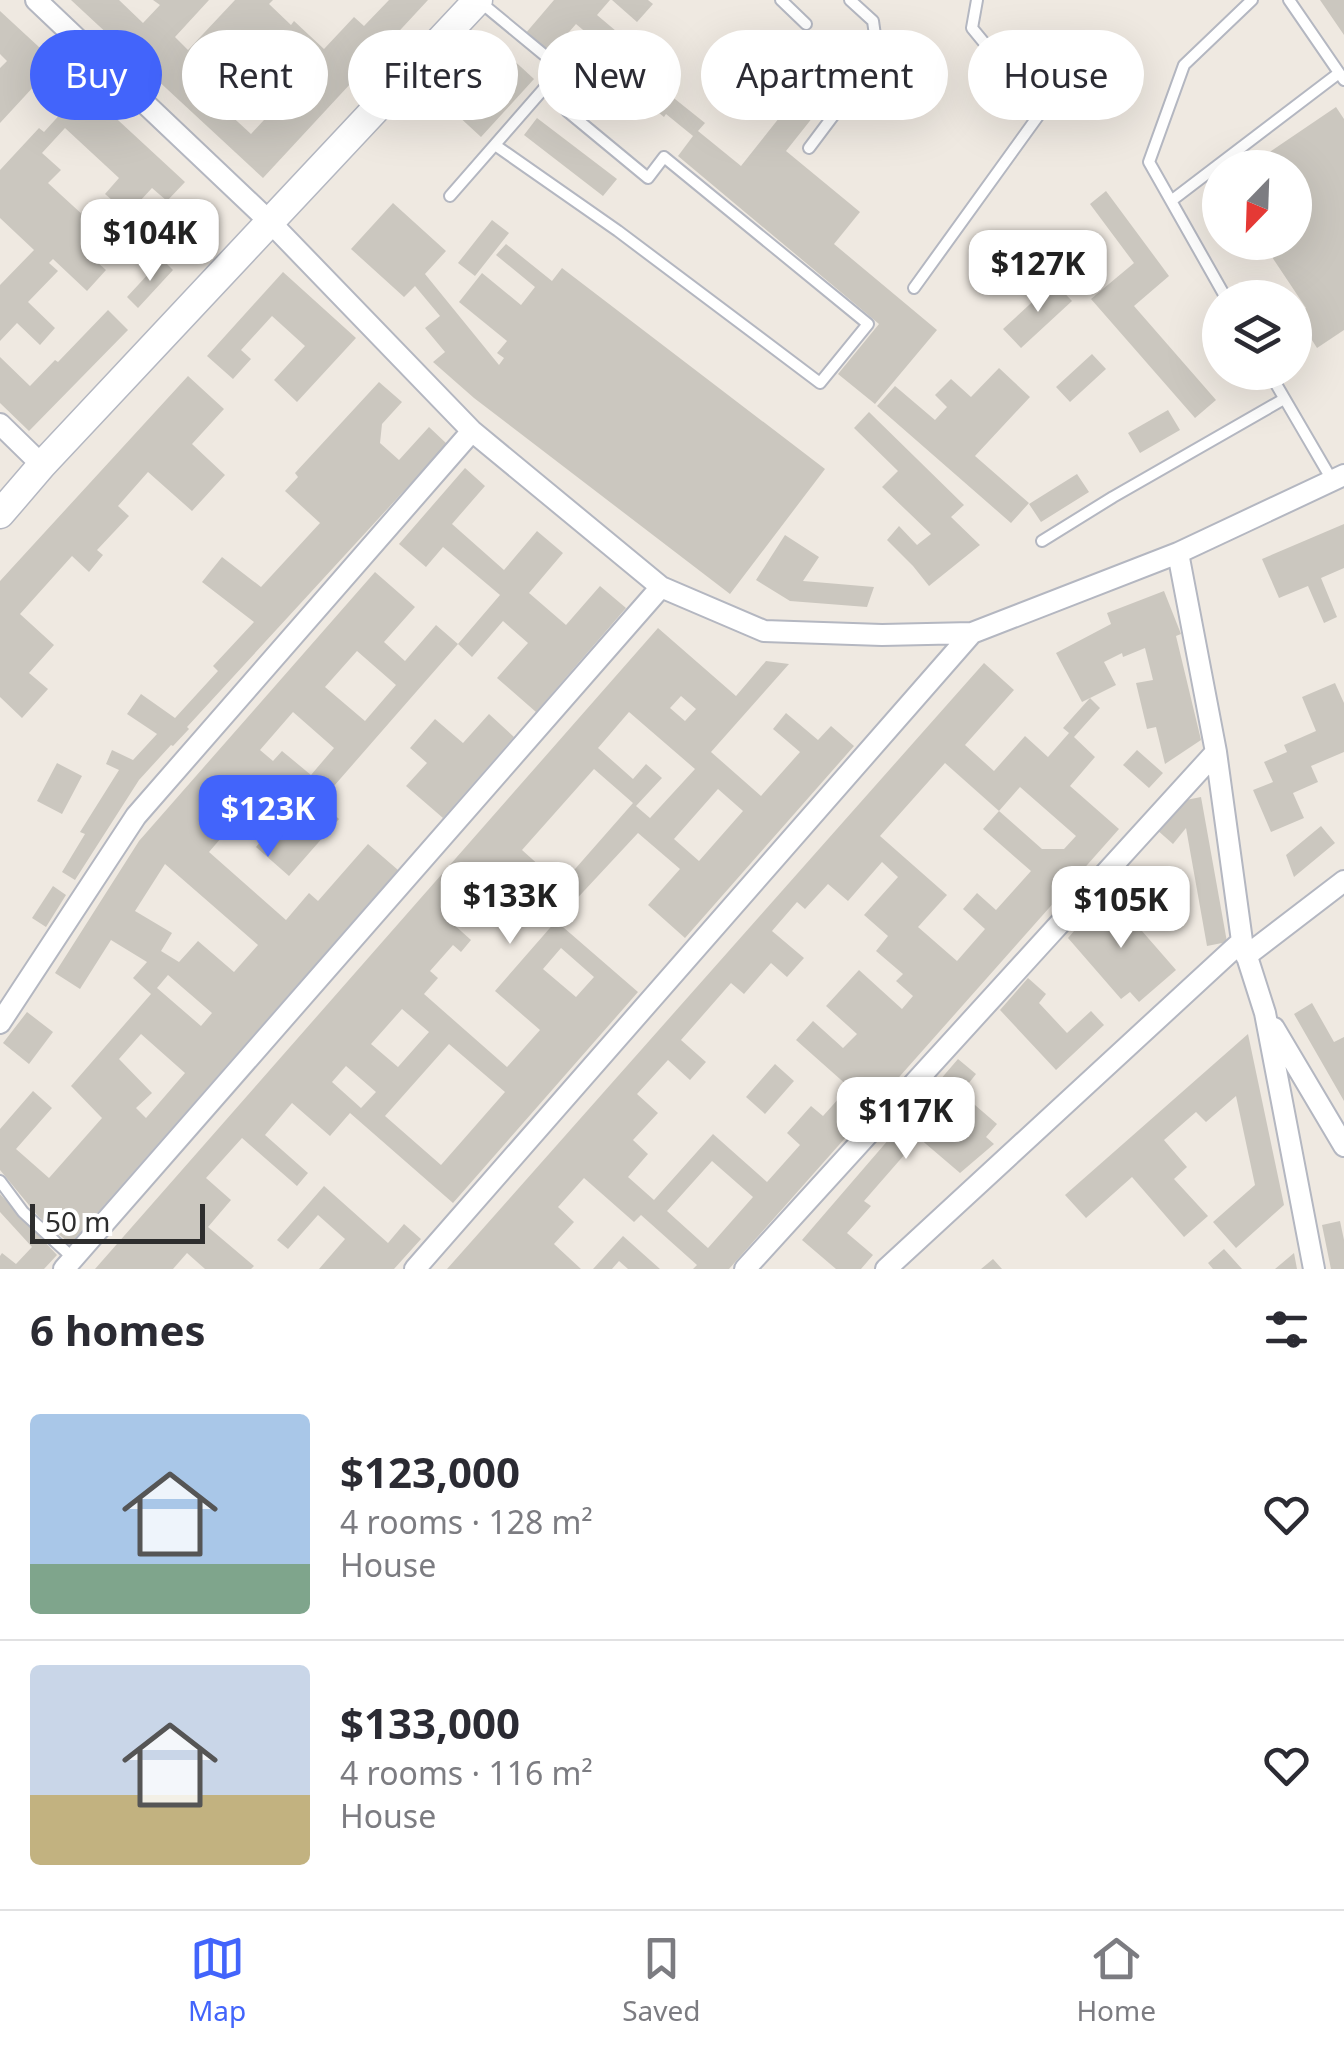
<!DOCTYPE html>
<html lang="en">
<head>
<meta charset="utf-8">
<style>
	:root { --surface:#fff; --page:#f7f7f7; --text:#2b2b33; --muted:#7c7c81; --line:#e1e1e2; --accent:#4264fb }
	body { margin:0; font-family:"Noto Sans",sans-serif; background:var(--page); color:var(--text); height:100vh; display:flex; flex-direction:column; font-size:38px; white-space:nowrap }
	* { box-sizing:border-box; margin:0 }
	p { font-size:32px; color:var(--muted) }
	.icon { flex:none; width:55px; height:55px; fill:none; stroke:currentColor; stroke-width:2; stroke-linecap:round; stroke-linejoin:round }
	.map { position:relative; height:1269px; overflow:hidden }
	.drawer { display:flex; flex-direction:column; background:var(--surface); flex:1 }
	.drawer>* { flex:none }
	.guide { position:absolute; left:30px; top:30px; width:1285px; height:90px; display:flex; gap:20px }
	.needle { width:65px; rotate:203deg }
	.buttons { position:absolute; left:1202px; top:150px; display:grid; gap:20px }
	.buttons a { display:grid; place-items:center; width:110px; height:110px; border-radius:50%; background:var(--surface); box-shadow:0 10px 40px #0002; font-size:50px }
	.scale { position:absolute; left:30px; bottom:25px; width:175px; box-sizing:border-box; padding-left:10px; border:5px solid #2e2e2e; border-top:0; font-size:28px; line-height:35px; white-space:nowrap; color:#2e2e2e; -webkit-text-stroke:8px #fff; paint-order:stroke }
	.price { position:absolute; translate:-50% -85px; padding:0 22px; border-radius:20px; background:#fff; color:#222; font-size:32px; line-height:65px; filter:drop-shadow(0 2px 5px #0008) }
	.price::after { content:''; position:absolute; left:50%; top:60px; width:30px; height:22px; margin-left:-15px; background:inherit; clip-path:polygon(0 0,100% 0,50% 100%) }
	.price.active { background:var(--accent); color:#fff }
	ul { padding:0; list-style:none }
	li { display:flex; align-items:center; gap:30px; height:250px; padding:0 30px }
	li+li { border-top:2px solid var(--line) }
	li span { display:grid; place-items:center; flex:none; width:280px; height:200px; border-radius:10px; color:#555 }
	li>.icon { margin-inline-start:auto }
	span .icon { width:120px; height:120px; fill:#fffc; stroke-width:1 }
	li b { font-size:42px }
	h2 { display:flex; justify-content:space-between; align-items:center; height:120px; padding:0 30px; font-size:42px }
	.pill { padding:0 35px; border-radius:45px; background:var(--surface); box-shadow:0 10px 40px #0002; font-size:35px; line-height:90px }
	.pill.active { background:var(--accent); color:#fff }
	.tab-bar { display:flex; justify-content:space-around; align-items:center; height:140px; border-top:2px solid var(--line); background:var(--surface); font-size:28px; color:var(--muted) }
	.tab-bar a { display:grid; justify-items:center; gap:5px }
	.tab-bar .active { color:var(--accent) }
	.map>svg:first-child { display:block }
	.building { fill:#cbc7bf; fill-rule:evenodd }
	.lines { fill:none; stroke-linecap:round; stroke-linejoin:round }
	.lane-casing { stroke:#b4b7c1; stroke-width:14 }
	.street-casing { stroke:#b4b7c1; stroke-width:24 }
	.secondary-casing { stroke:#b4b7c1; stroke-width:31 }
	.lane { stroke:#fff; stroke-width:10 }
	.street { stroke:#fff; stroke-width:20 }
	.secondary { stroke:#fff; stroke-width:28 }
</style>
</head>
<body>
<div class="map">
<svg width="1344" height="1269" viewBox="0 0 1344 1269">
	<rect width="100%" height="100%" fill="#efe9e1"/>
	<!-- building -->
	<path class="building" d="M71 0H119L143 23 160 5 153 0H209L175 37 188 50 235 0H273L269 4 291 25 294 21 324 49 354 17 364 26 389 0H428L263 178ZM247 37 307 92 285 116 276 107 251 134 200 87Z
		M554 0H610L597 15 648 58 635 74 576 24 549 55 525 34Z
		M612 0H648L653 4 637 22Z
		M1320 0H1344V35Z
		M0 11 185 182 167 201 152 188 128 214 105 194 119 178 65 128 42 153 61 170 48 183 84 216 96 204 117 223 88 254 106 270 87 291 53 259 49 263 58 271 28 302 55 328 40 345 17 323 0 341V285L34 250 0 218V170L39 128 44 132 64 110 36 84 0 123V68L7 61 0 54Z
		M844 36 859 47 827 88 832 93 786 151 860 212 834 244 937 330 875 404 838 374 879 324 678 156 693 136 666 114 664 117 627 87 640 71 705 123 698 131 741 166Z
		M508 55 534 79 481 137 455 113Z
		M1336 107 1344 119V330L1317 348 1296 315 1306 308 1262 242H1295V168H1246Z
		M537 118 617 179 603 196 524 135Z
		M1106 191 1169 276 1134 306 1216 400 1195 418 1091 299 1134 263 1090 204Z
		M197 199 219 219 195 245 173 225Z
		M393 203 446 251 425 274 499 365 504 358 497 353 507 341 459 302 482 273 521 305 535 287 496 255 506 244 552 281 562 268 825 469 730 594 474 398 433 362 445 352 425 328 440 316 415 286 404 297 351 249Z
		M492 220 509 233 475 276 458 263Z
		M162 259 173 270 138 308 127 297Z
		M283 272 356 338 297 402 274 380 305 346 272 316 241 350 251 359 233 379 207 356Z
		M1054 282 1072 301 1021 348 1003 329Z
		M108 310 128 330 29 431 0 403V357L30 386 55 360 58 362Z
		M1092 354 1106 369 1070 402 1056 387Z
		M999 368 1030 397 975 456 1029 503 1011 523 877 406 895 386 935 420 947 407 935 395 951 379 971 397Z
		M188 376 224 409 192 444 225 475 192 511 148 472 118 506 129 516 97 550 103 555 89 572 72 556 20 614 54 645 29 673 48 689 22 718 0 697V581Z
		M379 382 402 402 382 424 380 443 399 460 429 427 447 444 187 727 189 729 173 746 171 745 139 780 75 880 62 872 85 834 80 832 119 770 106 764 112 750 133 760 157 734 127 714 141 694 175 718 218 671 213 666 254 622 202 582 222 557 261 587 320 523 285 491 298 477 295 473Z
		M1168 410 1180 430 1140 453 1128 433Z
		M869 412 964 505 951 517 980 545 929 586 913 566 887 540 899 526 917 545 931 534 882 487 898 471 854 428Z
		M465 468 485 486 452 524 504 570 537 531 563 553 529 593 566 625 600 586 626 608 536 712 497 678 528 643 503 621 472 657 458 644 320 802 339 819 289 876 256 847 283 815 259 794 209 852 286 920 309 893 318 901 368 844 398 870 70 1244 38 1216 0 1170V1129L33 1091 52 1108 16 1149 49 1178 102 1118 71 1086 151 994 133 978 147 962 111 940 80 989 55 973 139 841 375 572 415 607 384 642 405 661 436 625 458 644 500 595 443 547 426 567 399 544ZM357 651 396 685 365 721 325 687ZM293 712 334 748 311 775 282 751 273 761 260 750ZM165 864 258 945 234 972 198 941 179 962 161 951 172 933 135 911ZM168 975 212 1013 201 1026 157 988ZM141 1034 185 1073 146 1118 136 1108 152 1093 119 1059Z
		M1077 474 1089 492 1041 522 1029 504Z
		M1344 524V568L1321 578 1337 617 1324 623 1308 586 1279 598 1262 559Z
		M785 535 819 557 803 581 874 587 867 607 790 601 756 580Z
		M1164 591 1181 634 1176 636 1201 740 1165 764 1156 727 1147 729 1136 683 1153 680 1145 648 1123 657 1122 653 1104 662 1116 685 1090 698 1100 708 1074 737 1095 757 1070 786 1119 829 729 1269H693L697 1265 641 1215 634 1222 584 1178 558 1207 574 1222 554 1244 581 1269H447L984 663 1014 690 965 745 994 771 1025 736 1048 757 1069 733 1063 728 1090 698 1082 702 1056 653 1111 624 1107 613ZM945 763 999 811 1020 787 1076 836 1064 849H1042L999 811 983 829 1031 871 996 910 977 893 963 909 985 929 957 961 918 927 947 895 880 836ZM882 862 898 877 864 915 888 936 876 951 903 974 896 981 913 996 902 1009 859 970 826 1006 857 1034 843 1048 813 1021 796 1040 849 1087 823 1116 811 1106 787 1133 800 1145 767 1182 713 1134 654 1200 628 1177 648 1154 633 1140 658 1113 637 1094 668 1060 690 1080 706 1062 681 1040 731 983 744 994 771 963 787 977 804 958 772 931 797 902 805 909 828 884 848 901ZM712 1161 753 1197 708 1248 667 1211Z
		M658 628 736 696 766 661 789 664 711 752 761 796 800 752 773 729 786 713 818 740 831 726 854 746 685 938 648 905 680 869 638 833 556 921 638 992 453 1203 350 1113 330 1136 292 1103 265 1135 308 1173 297 1186 242 1138 206 1178 231 1200 208 1227 254 1266 251 1269H205L187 1253 173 1269H95ZM681 696 696 709 685 721 670 708ZM629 712 695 769 650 818 636 806 662 778 646 764 633 779 598 748ZM594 769 633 803 561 885 522 850ZM718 789 743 811 699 861 674 839ZM511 882 556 921 495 991 540 1030 507 1067 424 994 438 978 430 971 453 945 461 952 471 940 452 923 477 895 489 906ZM561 948 594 977 576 997 543 969ZM402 1009 429 1032 398 1067 371 1044ZM449 1044 505 1092 441 1165 385 1116ZM346 1066 376 1092 361 1108 332 1082Z
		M1335 683 1344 703V752L1311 766 1318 782 1293 793 1304 818 1271 832 1253 790 1273 782 1264 762 1287 752 1284 745 1316 731 1302 697Z
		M489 714 514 737 443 818 406 786 427 763 410 748 435 719 463 743Z
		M1137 750 1163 773 1149 788 1123 765Z
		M57 763 82 776 62 814 37 801Z
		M1201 797 1227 942 1207 946 1186 828 1173 844 1156 829 1181 801Z
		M1321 826 1335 843 1294 877 1286 855Z
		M53 886 66 895 46 927 32 918Z
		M1108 892 1176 970 1139 1002 1130 992 1121 999 1068 938Z
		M1028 978 1046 994 1039 1003 1067 1033 1091 1011 1104 1025 1056 1070 1000 1010Z
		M1312 1003 1334 1042 1344 1037V1101L1294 1014Z
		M27 1012 53 1032 29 1064 3 1043Z
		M1248 1034 1284 1205 1236 1248 1213 1222 1255 1185 1236 1096 1206 1122 1196 1112 1164 1140 1187 1167 1174 1179 1208 1216 1184 1237 1132 1177 1086 1218 1065 1195Z
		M958 1059 976 1074 961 1093 997 1124 986 1137 994 1144 960 1173 919 1138 864 1201 871 1206 847 1233 873 1255 861 1269H836L802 1240Z
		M775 1064 794 1081 765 1114 746 1097Z
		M324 1186 388 1243 404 1224 421 1239 394 1269H319L345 1239 318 1215 288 1249 277 1240Z
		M0 1194 57 1255 44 1269H0V1256L2 1253 16 1264 32 1247 0 1212Z
		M1340 1221 1344 1240V1269H1331L1322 1225Z
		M623 1236 660 1269H628L619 1261 612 1269H593Z
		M1224 1249 1242 1269H1213L1208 1263Z
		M1294 1253 1297 1269H1275Z
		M993 1259 1002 1269H981Z"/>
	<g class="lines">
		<defs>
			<path id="lane" d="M781 0 806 24
				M1289 0 1344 80
				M479 1 571 77 567 111 648 178 664 157 868 324 820 383 618 231 495 145
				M809 148 878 56 873 21 850 0
				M450 196 561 69
				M1171 201 1339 73
				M914 288 1041 112 972 28 977 0
				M1226 298 1149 162 1184 65 1252 0
				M1269 372 1332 480
				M1042 541 1113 497 1284 399
				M0 1181 23 1212 73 1258"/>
			<path id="street" d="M36 0 271 223 472 431 661 587 764 631 882 635 972 633 1178 553 1344 475
				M0 424 42 465
				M1178 553 1216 752 1242 941 1265 1013 1314 1269
				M1246 956 1344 881
				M0 1023 136 816 472 431
				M1274 1028 1344 1146
				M64 1269 661 587
				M415 1269 972 633
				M745 1269 1216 752
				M886 1269 1242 941"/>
			<path id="secondary" d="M0 514 42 465 478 0"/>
		</defs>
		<!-- lane casing -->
		<use href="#lane" class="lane-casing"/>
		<!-- street casing -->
		<use href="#street" class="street-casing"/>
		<!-- secondary casing -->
		<use href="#secondary" class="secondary-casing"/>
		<!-- lane -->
		<use href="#lane" class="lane"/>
		<!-- street -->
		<use href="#street" class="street"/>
		<!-- secondary -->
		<use href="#secondary" class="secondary"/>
	</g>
</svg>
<div class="buttons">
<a><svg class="needle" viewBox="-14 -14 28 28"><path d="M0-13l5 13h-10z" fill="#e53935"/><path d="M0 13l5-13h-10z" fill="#7c7c81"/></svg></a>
<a><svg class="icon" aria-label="layers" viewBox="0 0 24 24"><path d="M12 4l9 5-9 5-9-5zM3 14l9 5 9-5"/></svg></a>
</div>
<div class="scale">50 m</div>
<b class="price" style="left:150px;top:284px">$104K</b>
<b class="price" style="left:1038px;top:315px">$127K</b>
<b class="price active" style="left:268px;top:860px">$123K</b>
<b class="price" style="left:510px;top:947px">$133K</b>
<b class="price" style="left:1121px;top:951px">$105K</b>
<b class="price" style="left:906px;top:1162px">$117K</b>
<div class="guide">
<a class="pill active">Buy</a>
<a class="pill">Rent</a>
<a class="pill">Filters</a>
<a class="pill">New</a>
<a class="pill">Apartment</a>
<a class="pill">House</a>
</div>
</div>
<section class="drawer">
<h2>6 homes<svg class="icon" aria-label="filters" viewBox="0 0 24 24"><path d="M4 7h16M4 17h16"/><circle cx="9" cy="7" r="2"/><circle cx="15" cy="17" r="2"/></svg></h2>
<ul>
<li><span style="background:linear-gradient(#a9c7e8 75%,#7fa58c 0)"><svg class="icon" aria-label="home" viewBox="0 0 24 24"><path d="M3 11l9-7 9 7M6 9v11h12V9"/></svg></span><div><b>$123,000</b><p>4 rooms · 128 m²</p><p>House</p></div><svg class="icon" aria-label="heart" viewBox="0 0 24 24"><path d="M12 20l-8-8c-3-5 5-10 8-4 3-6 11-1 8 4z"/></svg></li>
<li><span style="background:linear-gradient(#c9d6e8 65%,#c2b280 0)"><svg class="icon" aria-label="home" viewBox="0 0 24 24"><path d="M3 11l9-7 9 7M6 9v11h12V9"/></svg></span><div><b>$133,000</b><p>4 rooms · 116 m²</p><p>House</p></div><svg class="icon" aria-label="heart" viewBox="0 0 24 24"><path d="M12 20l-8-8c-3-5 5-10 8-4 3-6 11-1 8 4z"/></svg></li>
</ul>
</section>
<nav class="tab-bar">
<a class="active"><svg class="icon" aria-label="map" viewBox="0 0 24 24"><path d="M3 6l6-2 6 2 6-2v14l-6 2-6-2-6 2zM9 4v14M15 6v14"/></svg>Map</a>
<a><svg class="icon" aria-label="saved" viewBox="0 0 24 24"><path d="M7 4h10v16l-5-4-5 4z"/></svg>Saved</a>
<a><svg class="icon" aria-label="home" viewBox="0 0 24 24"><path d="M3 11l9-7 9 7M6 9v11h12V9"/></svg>Home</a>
</nav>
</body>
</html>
